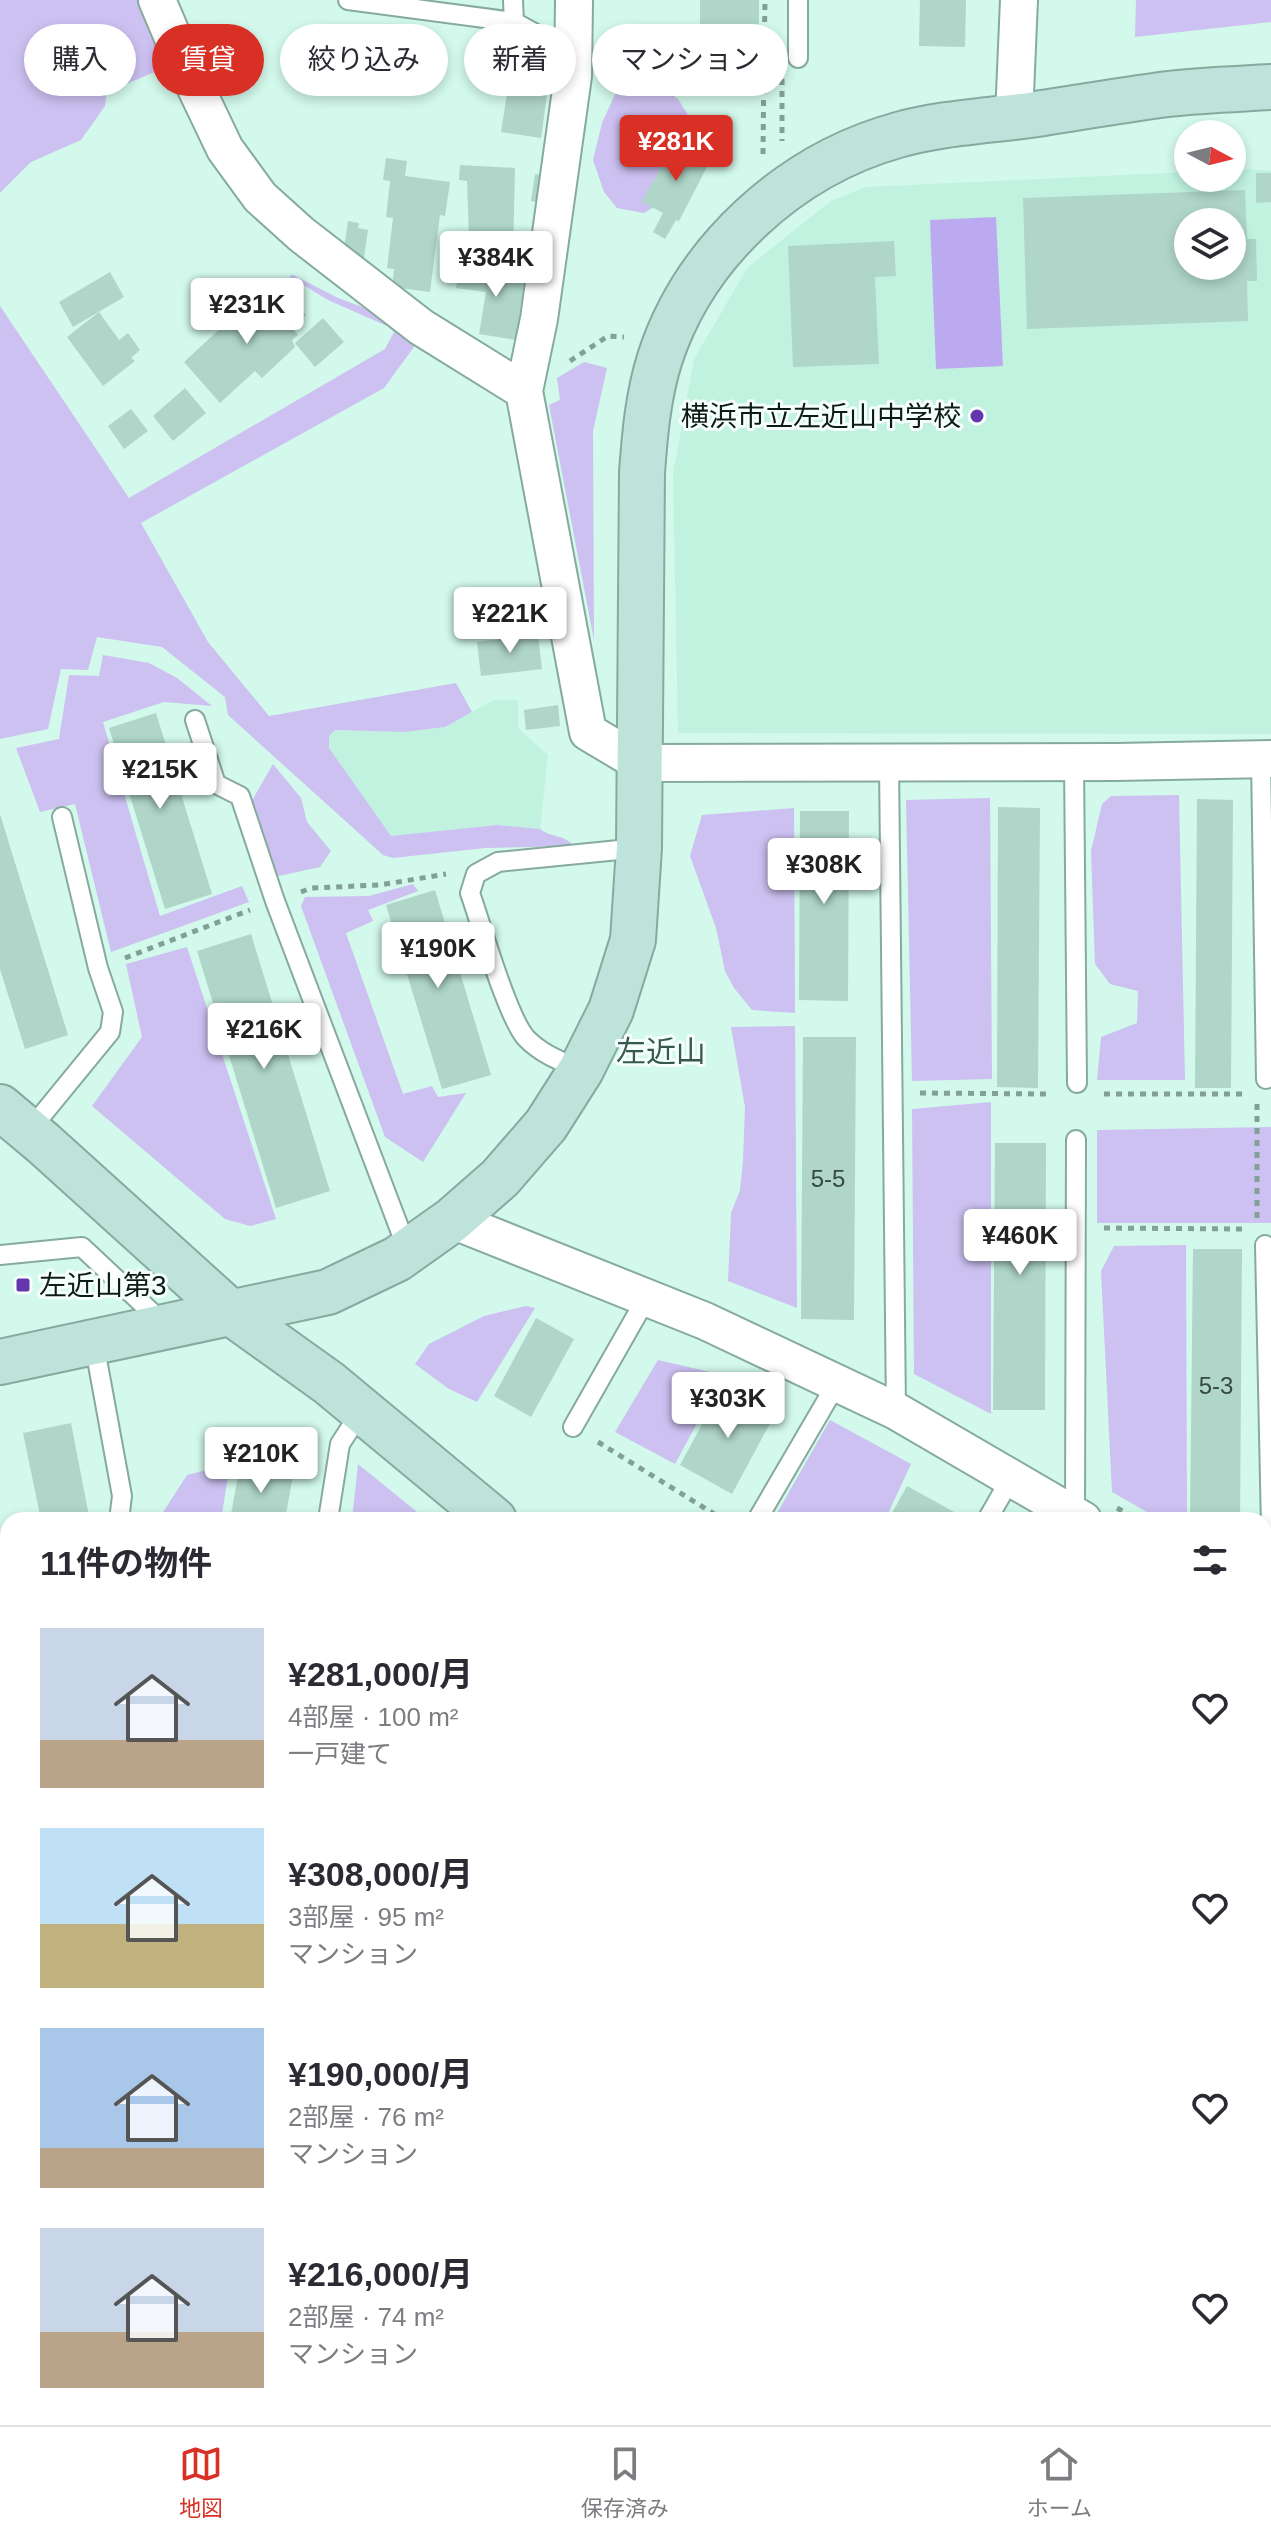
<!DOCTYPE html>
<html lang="ja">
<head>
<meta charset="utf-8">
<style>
	:root { --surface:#fff; --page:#f7f7f7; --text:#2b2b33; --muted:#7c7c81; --line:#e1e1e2; --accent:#d93025 }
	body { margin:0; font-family:Arial,"Noto Sans JP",sans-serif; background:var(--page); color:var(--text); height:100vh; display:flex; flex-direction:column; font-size:30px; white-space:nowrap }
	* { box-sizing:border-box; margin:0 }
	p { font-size:26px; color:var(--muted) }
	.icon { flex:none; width:44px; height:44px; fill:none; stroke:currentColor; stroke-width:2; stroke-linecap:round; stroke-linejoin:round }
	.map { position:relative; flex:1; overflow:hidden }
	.panel { position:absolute; left:0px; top:1512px; width:1272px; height:914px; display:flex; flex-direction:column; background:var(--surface); border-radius:24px 24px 0 0; box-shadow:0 4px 12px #0003 }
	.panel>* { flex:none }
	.top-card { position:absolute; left:24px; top:24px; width:800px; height:72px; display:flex; gap:16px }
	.needle { width:52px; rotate:97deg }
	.fabs { position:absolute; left:1174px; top:120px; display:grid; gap:16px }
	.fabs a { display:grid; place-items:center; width:72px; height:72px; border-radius:50%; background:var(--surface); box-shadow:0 4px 12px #0003; font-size:40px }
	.price { position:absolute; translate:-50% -68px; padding:0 18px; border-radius:8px; background:#fff; color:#222; font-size:26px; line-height:52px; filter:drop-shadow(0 2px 4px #0008) }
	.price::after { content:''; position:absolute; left:50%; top:48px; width:24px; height:18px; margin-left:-12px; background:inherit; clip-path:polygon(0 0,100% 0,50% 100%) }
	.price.active { background:var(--accent); color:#fff }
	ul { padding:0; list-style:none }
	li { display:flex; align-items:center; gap:24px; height:200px; padding:0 40px }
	li span { display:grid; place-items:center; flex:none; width:224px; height:160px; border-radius:0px; color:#555 }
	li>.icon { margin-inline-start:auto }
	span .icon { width:96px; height:96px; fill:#fffc; stroke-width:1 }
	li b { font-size:34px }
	h2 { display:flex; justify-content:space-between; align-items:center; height:96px; padding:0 40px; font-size:34px }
	.tag { padding:0 28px; border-radius:36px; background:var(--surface); box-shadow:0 4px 12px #0003; font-size:28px; line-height:72px }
	.tag.active { background:var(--accent); color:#fff }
	.menu { display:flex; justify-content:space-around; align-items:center; height:112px; border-top:2px solid var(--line); background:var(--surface); font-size:22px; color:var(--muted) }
	.menu a { display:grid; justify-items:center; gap:4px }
	.menu .active { color:var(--accent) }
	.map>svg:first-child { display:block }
	.built { fill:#c1f2e0; fill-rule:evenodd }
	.green { fill:#ccc1f1 }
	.water { fill:#bcaaf0 }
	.building { fill:#afd6c8; fill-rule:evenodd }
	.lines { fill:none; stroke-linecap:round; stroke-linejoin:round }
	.lane-casing { stroke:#86ab9e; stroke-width:22 }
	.street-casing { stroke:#86ab9e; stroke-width:40 }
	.secondary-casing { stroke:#86ab9e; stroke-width:48 }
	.path { stroke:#83a096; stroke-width:5; stroke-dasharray:6 6; stroke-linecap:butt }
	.lane { stroke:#fff; stroke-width:18 }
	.street { stroke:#fff; stroke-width:36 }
	.secondary { stroke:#bee3da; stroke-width:44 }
	.poi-dot { fill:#6336ae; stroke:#f6fefb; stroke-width:3 }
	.labels { text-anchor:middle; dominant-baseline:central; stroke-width:6; stroke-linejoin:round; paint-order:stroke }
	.number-label { font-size:24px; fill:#364a43 }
	.poi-label { font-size:28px; fill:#0d1b17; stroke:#f6fefb; text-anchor:end }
	.neighbourhood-label { font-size:30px; fill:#36594e; stroke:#f6fefb }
</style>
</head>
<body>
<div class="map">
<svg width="1271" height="2425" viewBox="0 0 1271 2425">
	<rect width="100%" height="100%" fill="#d2f9eb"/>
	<!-- built -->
	<path class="built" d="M1247 169 1271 171V734L678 733 673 474 694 359 748 267 831 201 865 187 1188 172V178H1232V170ZM1188 222H1232V266H1188Z
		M494 700H518V728L548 755 540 829 498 825 391 837 329 748V736L334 730 404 732 445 727Z"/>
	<!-- green -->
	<path class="green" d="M0 0H146L174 64 107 92 105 106 81 140 31 162 0 193Z
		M1136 0H1271V22L1135 37Z
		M634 80 653 82 678 99 693 123 695 134 685 172 668 198 644 213 617 208 604 192 593 160 602 123 617 90Z
		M293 275 338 298 387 316 419 340 384 388 141 523 208 642 269 716 456 683 472 712 445 727 404 732 335 730 329 736V748L391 836 498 825 540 829C553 839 562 833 574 846L485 848 393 858 383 855 228 715 225 697 162 647 97 637 88 670 61 669 48 729 0 739V306L129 498 385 349 394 332 387 326 328 300 289 276Z
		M584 362 607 368 593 431 594 640 549 405 560 400 557 378Z
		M103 655 149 663 177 678 212 706 164 702 103 722 160 916 242 886 249 902 111 952 75 804 40 812 16 748 59 739 69 675 99 676Z
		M273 764 301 798 307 822 331 851 320 867 274 877 250 804Z
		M1179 795 1185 1080H1097L1101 1037 1137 1023 1138 991 1110 984 1095 964 1091 851 1102 804 1111 796Z
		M990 798 992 1079 912 1081 906 800Z
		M794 808 795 1013 752 1010 734 988 725 971 716 928 690 856 702 815Z
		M413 884 418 891 368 910 373 921 346 933 403 1094 432 1086 438 1097 466 1093 423 1162 385 1137 301 906 305 897 369 896Z
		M187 947 276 1219 250 1226 225 1219 92 1106 142 1037 126 964Z
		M795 1026 797 1308 728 1281 731 1213 740 1190 743 1161 745 1107 731 1027Z
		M991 1102V1414L914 1374 912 1109Z
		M1271 1127V1223H1097V1130Z
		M1186 1245 1187 1520H1161L1112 1492 1101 1271 1114 1246Z
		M526 1306 535 1308 477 1402 449 1389 415 1364 429 1344 484 1316Z
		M658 1360 723 1375 675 1464 615 1432Z
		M830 1420 911 1464 885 1520H773Z
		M230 1464 221 1520H158L187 1475Z
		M358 1464 427 1520H352Z
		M0 2038 8 2046V2399L0 2398Z
		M1271 2053V2151L1268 2157 1264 2154V2063Z
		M111 2418H433L436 2425H150Z"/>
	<!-- water -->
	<path class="water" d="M996 217 1003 366 936 369 930 220Z"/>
	<!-- building -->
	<path class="building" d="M700 0H759V95H700Z
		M920 0H966L965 47 919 46Z
		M503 75 549 81 541 138 501 132 508 88 500 87Z
		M678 135 709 152 704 161 709 163 679 221 676 220 665 239 653 232 663 213 642 202Z
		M386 158 407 161 405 176 450 182 445 216 440 215 430 292 392 287 394 269 387 268 393 218 386 217 390 181 383 180Z
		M460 165 515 168 513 252 475 251 476 235 469 236 467 181 459 180Z
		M1256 173H1271V202L1256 203Z
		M535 174 548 176 544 203 531 201Z
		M1245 190 1247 239H1256L1257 281H1247L1248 321 1027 329 1023 198ZM1188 222H1232V266H1188Z
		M348 221 359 223 358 228 368 230 364 258 343 255Z
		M894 241 896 276 875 277 879 364 793 367 788 246Z
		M460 265 525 274 516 340 479 334 486 292 456 288Z
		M110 272 124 297 73 327 59 302Z
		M283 290 306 315 291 327 298 335 292 340 295 347 262 378 255 371 220 403 184 362 250 301 258 311Z
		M99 312 119 340 128 333 140 350 131 358 135 361 103 386 67 337Z
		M323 318 344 342 315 367 295 343Z
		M185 388 206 413 173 441 153 416Z
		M131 409 148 431 124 449 108 426Z
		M538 634 542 669 481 676 477 642Z
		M558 705 560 726 526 730 524 710Z
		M156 713 212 894 165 909 109 728Z
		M1197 799 1233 800 1231 1088H1195Z
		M998 807 1040 808 1038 1088 997 1087Z
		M800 811H849L848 1001 799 1000Z
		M0 814 68 1035 25 1049 0 969Z
		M435 890 491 1075 442 1089 386 905Z
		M251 934 330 1191 276 1208 197 951Z
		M803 1037H856L854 1320 801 1319Z
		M995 1143H1046L1045 1410H993Z
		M1193 1249H1242L1240 1520H1190Z
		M536 1318 574 1339 531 1417 494 1396Z
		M723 1386 775 1414 732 1494 680 1465Z
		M71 1423 89 1516 67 1520H41L23 1433Z
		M240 1465 293 1475 285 1520H230Z
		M907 1486 956 1513 952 1520H888Z
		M6 1693H8V1722L2 1721Z
		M0 1736 8 1739V1836L0 1833Z
		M1271 1745V1793L1264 1789V1758Z
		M1264 1807 1271 1811V1846L1264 1859Z
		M1269 2383 1271 2384V2425H1234L1240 2418H1264V2389Z
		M475 2418H529L522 2425H471L470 2423Z
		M676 2418H720L722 2420 717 2425H670Z
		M777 2418H833L825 2425H784Z
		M1022 2418H1040L1047 2425H1014Z
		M1048 2418H1095L1087 2425H1054Z
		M1146 2418 1154 2424 1161 2420 1165 2425H1135Z"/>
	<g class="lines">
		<defs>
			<path id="lane" d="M348 0 514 22 574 55
				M513 0 514 22
				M798 58V0
				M195 720 216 784 240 796 275 901 408 1251
				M1261 759 1266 1079
				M1074 762 1077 1083
				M889 763 896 1411
				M581 1070C561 1061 543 1055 527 1039 508 1020 481 924 470 893L476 874 498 862 639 848
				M29 1131 110 1032 113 1012 98 968 62 817
				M1265 1245 1271 1528
				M0 1255 82 1247 163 1323
				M94 1343 122 1496 119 1520
				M573 1427 647 1297
				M1075 1516 1076 1140
				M328 1520 340 1444 362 1410
				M757 1520 837 1383
				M987 1520 1011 1478
				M1264 1940 1271 1927"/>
			<path id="street" d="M157 0 182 59 225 149 260 197 301 234 421 327 524 391
				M574 0 573 76 539 319 524 391 588 732 640 763 1117 762 1271 759
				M1014 117 1019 0
				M452 1220 705 1321 896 1411 1083 1520
				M1264 1624 1271 1628
				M0 2012 8 1999
				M1264 2302 1271 2305
				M0 2412 8 2413
				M37 2418 77 2425
				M555 2418 556 2425
				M639 2418 646 2425
				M1194 2418 1205 2425
				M599 2425 608 2418
				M915 2425 924 2418"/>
			<path id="secondary" d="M0 1107 43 1143 230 1312 329 1383 494 1520
				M0 1362 328 1292 397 1259 452 1220 500 1178 546 1125 581 1070 611 1010 633 940 639 848 642 472C645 433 648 396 660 358 695 251 790 165 898 135 941 123 986 121 1030 115 1076 108 1122 100 1168 94 1202 90 1237 89 1271 87
				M1264 2213 1271 2216"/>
		</defs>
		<!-- lane casing -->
		<use href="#lane" class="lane-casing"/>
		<!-- street casing -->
		<use href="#street" class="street-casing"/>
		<!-- secondary casing -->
		<use href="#secondary" class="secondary-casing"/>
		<!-- path -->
		<path class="path" d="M764 58 765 0
			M782 79V141
			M763 154 764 58H769
			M570 361 608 336 624 337
			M301 892 311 888 380 885 446 874
			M125 958 250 910
			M920 1093 1050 1094
			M1104 1094H1242
			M1257 1218V1104
			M1104 1228 1242 1229
			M598 1442 724 1520
			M1117 1508 1138 1520
			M0 2097 8 2103
			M0 2370 8 2353
			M268 2418 292 2425
			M367 2418 369 2425"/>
		<!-- lane -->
		<use href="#lane" class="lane"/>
		<!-- street -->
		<use href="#street" class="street"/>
		<!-- secondary -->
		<use href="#secondary" class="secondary"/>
	</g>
	<!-- markers -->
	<g class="poi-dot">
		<circle cx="977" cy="416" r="8"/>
		<rect x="15" y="1277" width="16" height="16" rx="4"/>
	</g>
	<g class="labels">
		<!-- number labels -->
		<g class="number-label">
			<text x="828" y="1178">5-5</text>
			<text x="1216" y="1385">5-3</text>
		</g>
		<!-- poi labels -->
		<g class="poi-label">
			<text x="961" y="416">横浜市立左近山中学校</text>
			<text x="39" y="1285" text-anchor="start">左近山第3</text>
		</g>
		<!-- neighbourhood labels -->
		<g class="neighbourhood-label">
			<text x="661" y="1051">左近山</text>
		</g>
	</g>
</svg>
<div class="fabs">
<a><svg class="needle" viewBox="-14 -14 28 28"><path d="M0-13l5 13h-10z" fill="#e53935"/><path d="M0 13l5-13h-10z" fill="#7c7c81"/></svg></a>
<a><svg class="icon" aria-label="layers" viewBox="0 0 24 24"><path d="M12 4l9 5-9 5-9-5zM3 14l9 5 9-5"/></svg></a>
</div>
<b class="price active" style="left:676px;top:183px">¥281K</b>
<b class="price" style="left:496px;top:299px">¥384K</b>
<b class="price" style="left:247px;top:346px">¥231K</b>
<b class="price" style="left:510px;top:655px">¥221K</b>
<b class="price" style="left:160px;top:811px">¥215K</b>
<b class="price" style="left:824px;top:906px">¥308K</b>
<b class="price" style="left:438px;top:990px">¥190K</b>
<b class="price" style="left:264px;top:1071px">¥216K</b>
<b class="price" style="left:1020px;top:1277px">¥460K</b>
<b class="price" style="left:728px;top:1440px">¥303K</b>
<b class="price" style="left:261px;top:1495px">¥210K</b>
<div class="top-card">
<a class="tag">購入</a>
<a class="tag active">賃貸</a>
<a class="tag">絞り込み</a>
<a class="tag">新着</a>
<a class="tag">マンション</a>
</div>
<section class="panel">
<h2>11件の物件<svg class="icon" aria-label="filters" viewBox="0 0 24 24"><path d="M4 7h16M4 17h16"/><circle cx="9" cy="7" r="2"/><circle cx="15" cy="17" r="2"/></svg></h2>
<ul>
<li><span style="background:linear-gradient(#c9d6e8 70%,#b9a48a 0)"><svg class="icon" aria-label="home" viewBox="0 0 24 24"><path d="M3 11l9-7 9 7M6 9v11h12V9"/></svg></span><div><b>¥281,000/月</b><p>4部屋 · 100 m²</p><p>一戸建て</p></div><svg class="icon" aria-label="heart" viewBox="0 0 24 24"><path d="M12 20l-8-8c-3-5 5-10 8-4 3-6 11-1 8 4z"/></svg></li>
<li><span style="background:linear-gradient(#bfe0f5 60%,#c2b280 0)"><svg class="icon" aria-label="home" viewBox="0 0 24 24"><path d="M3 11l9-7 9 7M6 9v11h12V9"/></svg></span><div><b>¥308,000/月</b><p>3部屋 · 95 m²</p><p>マンション</p></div><svg class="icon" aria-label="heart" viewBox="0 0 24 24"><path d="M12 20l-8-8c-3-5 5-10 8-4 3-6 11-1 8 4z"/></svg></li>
<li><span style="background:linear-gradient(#a9c7e8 75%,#b9a48a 0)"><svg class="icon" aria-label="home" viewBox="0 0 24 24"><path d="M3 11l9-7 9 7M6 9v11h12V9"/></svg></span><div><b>¥190,000/月</b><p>2部屋 · 76 m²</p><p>マンション</p></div><svg class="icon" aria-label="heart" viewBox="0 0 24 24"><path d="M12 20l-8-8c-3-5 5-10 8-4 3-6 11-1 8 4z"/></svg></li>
<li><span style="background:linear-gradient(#c9d6e8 65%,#b9a48a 0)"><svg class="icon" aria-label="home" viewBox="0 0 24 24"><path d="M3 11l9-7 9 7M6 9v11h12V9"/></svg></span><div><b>¥216,000/月</b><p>2部屋 · 74 m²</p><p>マンション</p></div><svg class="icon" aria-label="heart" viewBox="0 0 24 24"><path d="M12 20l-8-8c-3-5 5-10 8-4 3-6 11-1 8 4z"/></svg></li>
</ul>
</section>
</div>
<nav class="menu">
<a class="active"><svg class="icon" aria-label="map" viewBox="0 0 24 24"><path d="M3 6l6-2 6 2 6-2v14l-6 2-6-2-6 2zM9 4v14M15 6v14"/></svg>地図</a>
<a><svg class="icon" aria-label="saved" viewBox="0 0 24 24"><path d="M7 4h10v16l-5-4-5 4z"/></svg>保存済み</a>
<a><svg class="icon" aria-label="home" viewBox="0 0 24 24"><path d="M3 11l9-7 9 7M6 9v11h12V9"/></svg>ホーム</a>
</nav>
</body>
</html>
